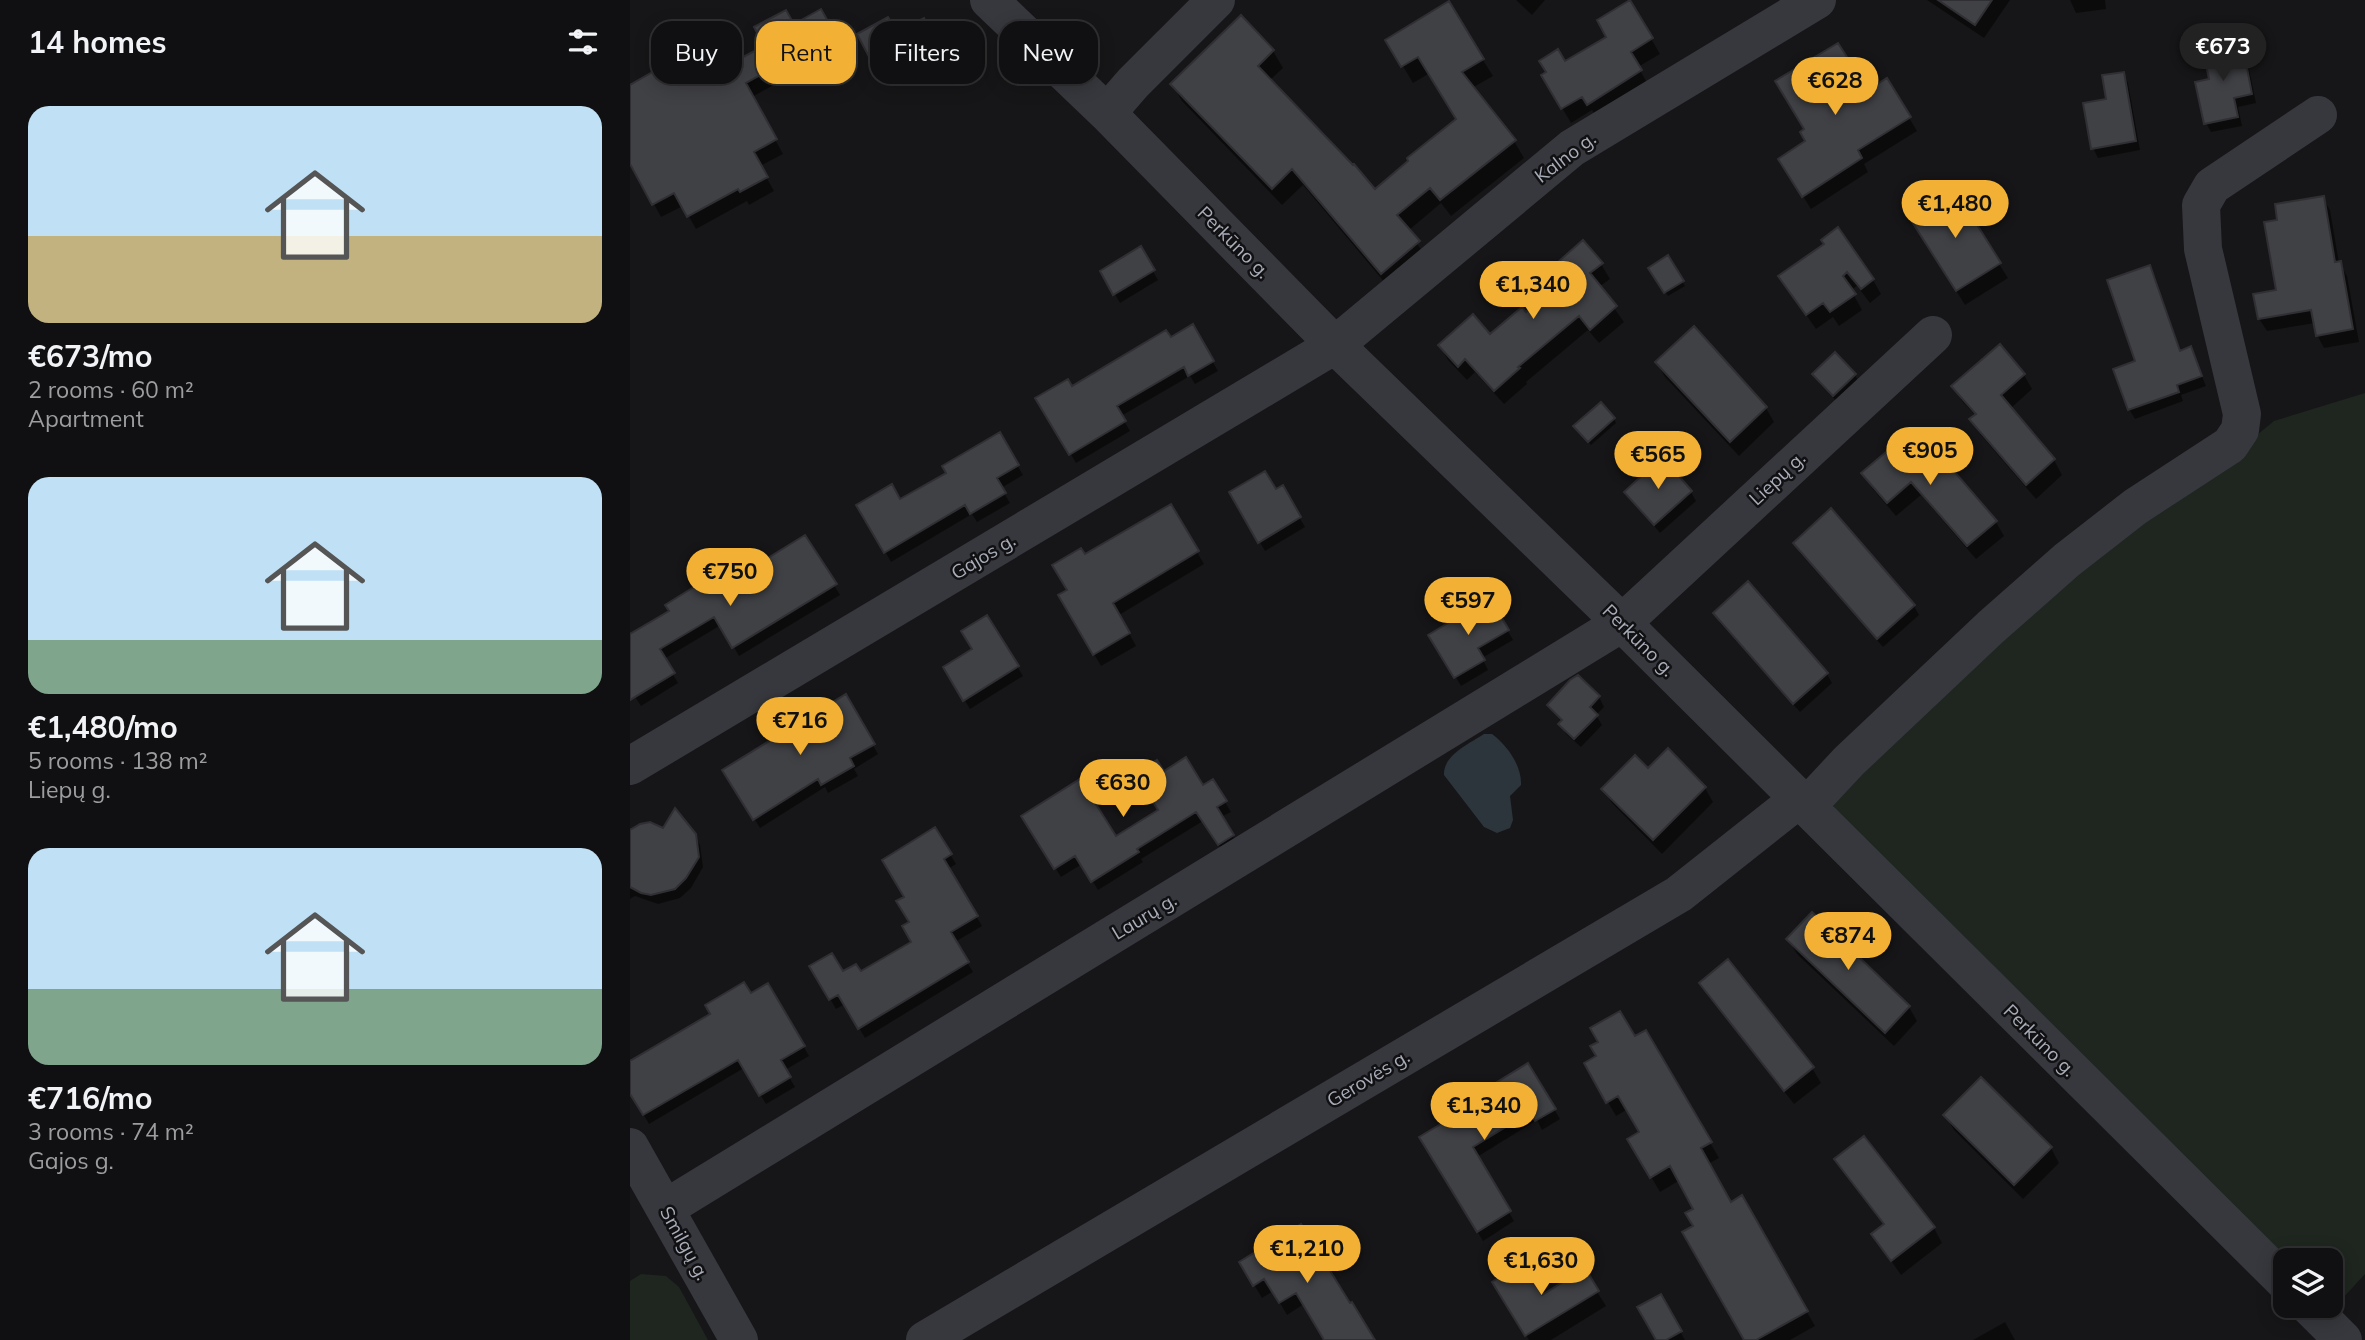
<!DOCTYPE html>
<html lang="en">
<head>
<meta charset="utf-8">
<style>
	:root { --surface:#101012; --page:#1e1e20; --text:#f1f3f6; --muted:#9c9d9f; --line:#303032; --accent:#f2b134 }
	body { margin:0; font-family:Mulish,sans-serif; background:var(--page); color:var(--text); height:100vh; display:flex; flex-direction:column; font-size:26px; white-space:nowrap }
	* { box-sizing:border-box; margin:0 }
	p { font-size:23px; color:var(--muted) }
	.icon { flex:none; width:38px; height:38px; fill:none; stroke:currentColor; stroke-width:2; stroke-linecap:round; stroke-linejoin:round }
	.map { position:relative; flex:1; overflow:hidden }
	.details { display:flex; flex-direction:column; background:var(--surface); width:630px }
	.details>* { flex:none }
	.guide { position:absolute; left:21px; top:21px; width:665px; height:63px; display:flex; gap:14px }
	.controls { position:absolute; left:1643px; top:1248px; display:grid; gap:14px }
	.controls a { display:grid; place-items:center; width:70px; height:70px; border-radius:14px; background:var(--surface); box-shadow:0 4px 18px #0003,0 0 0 2px var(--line); font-size:35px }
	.price { position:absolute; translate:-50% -60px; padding:0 16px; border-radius:24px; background:var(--accent); color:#111; font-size:23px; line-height:46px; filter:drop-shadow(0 2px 4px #0008) }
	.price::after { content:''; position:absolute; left:50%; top:42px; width:21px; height:16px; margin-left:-10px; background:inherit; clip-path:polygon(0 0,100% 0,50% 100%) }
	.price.current { background:#222; color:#fff }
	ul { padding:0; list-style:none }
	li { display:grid; align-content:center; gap:14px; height:371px; padding:0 28px }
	li span { display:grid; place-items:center; height:217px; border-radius:21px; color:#555 }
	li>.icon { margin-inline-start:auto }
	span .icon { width:126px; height:126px; fill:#fffc; stroke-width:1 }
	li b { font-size:30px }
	h2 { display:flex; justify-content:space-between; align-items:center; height:84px; padding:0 28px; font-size:30px }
	.pill { padding:0 24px; border-radius:21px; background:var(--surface); box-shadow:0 4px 18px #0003,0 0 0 2px var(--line); font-size:24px; line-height:63px }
	.pill.current { background:var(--accent); color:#111 }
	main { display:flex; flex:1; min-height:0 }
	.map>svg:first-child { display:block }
	.green { fill:#1e261f }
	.water { fill:#2c353c }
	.shadow { fill:#0007 }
	.building { fill:#404145; stroke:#303034; stroke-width:2 }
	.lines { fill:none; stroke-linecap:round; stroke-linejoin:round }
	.minor { stroke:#37383d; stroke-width:38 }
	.labels { text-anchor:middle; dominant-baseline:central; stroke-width:5; stroke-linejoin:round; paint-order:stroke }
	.street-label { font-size:19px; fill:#a8adb8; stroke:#111113 }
</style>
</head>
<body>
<main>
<section class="details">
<h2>14 homes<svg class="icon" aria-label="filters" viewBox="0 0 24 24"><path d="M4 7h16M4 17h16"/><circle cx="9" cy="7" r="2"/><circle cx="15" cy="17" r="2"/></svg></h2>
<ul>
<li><span style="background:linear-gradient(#bfe0f5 60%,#c2b280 0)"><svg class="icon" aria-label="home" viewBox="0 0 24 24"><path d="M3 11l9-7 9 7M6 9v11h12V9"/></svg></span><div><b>€673/mo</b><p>2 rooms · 60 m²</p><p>Apartment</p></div></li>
<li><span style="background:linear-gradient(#bfe0f5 75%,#7fa58c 0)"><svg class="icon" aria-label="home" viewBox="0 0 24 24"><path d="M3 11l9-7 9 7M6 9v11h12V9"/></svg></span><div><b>€1,480/mo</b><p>5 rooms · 138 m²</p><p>Liepų g.</p></div></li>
<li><span style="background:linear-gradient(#bfe0f5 65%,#7fa58c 0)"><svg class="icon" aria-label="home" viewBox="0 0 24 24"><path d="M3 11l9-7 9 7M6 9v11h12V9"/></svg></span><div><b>€716/mo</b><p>3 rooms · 74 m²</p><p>Gajos g.</p></div></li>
</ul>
</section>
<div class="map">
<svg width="1735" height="1340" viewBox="0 0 1735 1340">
	<rect width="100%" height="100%" fill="#161618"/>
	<!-- green -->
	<path class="green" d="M1735 393V1274L1701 1311V1260H1656L1208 819 1200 795 1426 580 1539 507 1644 421Z
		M11 1274 36 1276 49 1287 78 1340H0V1281Z"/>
	<!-- water -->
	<path class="water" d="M854 734H862C877 745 892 766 891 785L880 796 883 820 880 828 867 833 854 827 814 775C813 755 839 744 854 734Z"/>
	<!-- shadow -->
	<path class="shadow" d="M886 0H915L902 15Z
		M1297 0H1380L1354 38Z
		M1440 0H1475L1476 9 1446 13Z
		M1000 2 1030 54 1008 67 1019 86 967 118 962 110 941 123 913 76 978 37Z
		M191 11 221 65 191 81 181 64 122 97 153 154 130 166 144 191 119 205 117 201 66 229 53 206 31 217 0 160V86L83 76 136 46 163 26Z
		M611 18 643 51 653 68 639 81 745 191 828 120 800 73 783 83 758 41 853 60 863 76 842 88 884 141 894 158 821 216 811 203 778 231 798 259 761 290 673 185 652 205 552 101 542 84Z
		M299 29 319 68 291 82 283 68 255 83 229 35H266Z
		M1611 44 1616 54 1626 103 1608 107 1612 126 1581 132 1576 123 1582 80Z
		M1493 73 1498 83 1510 150 1468 158 1463 148 1478 100Z
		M1257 81 1287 131 1234 164 1238 172 1181 209 1158 172 1237 93Z
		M1693 198 1700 210 1709 263 1717 276 1729 342 1694 348 1687 335 1685 323 1637 331 1629 319 1625 296 1648 292 1649 222Z
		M1290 232 1369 264 1378 278 1335 305Z
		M1196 245 1243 280 1251 294 1240 303 1227 286 1221 290 1232 310 1209 326 1203 317 1186 329 1159 290Z
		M510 249 528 280 490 303 472 271Z
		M1037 257 1055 286 1038 296 1020 268Z
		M971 264 980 279 969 287 994 322 969 343 958 330 896 382 897 384 874 404 845 372 837 380 818 360 810 346 860 337 896 314 930 282 922 269Z
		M1519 267 1525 276 1551 352 1561 349 1576 386 1551 395 1553 401 1505 419 1499 409 1508 362Z
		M562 327 588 371 565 384 560 376 491 416 500 431 446 463 408 399 442 388Z
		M1027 363 1136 408 1144 422 1109 456 1035 377Z
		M1184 374 1225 375 1230 384 1209 404 1189 383Z
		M1394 375 1402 389 1380 409 1424 460 1432 475 1406 499 1350 434 1342 420 1346 416 1332 401 1324 386Z
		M984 419 986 423 961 445 948 430Z
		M369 434 393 475 371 488 380 503 347 522 342 514 261 562 229 506 270 502 318 473Z
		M1303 463 1366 522 1374 536 1346 559 1291 495 1266 516 1242 488 1233 474Z
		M652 488 675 527 635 551 601 493 645 492Z
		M996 492H1061L1066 501 1030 533Z
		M540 506 574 564 489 615 506 646 471 666 430 596 439 590 454 557Z
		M175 537 210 595 109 656 91 625 34 659 48 683 11 706 2 692 0 693V636L103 582Z
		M1165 544 1284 606 1289 615 1253 647 1170 553Z
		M860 600 883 640 852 658 858 670 831 686 801 635Z
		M1085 613 1197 674 1202 683 1170 712 1090 623Z
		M357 617 393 676 340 709 315 668 344 650Z
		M215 697 248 754 224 769 228 776 198 793 195 787 130 828 94 771Z
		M969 697 974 707 966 715 972 725 951 747 936 734 931 724 932 723 919 705Z
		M1018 770 1075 788 1083 802 1032 854 982 803 973 789Z
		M533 774 573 788 583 782 601 812 591 817 608 845 594 853 573 821 511 859 513 862 468 890 452 864 431 877 393 816 485 839 530 811Z
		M305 830 326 864 318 869 352 926 325 942 343 972 235 1038 215 1004 206 1009 181 967 212 974H230L283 942 276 898Z
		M33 831 64 835 70 845 73 867 61 888 50 898 28 904 5 896 0 899V832Z
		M1158 939 1279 1007 1287 1021 1264 1046 1167 954Z
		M1071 983 1182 1068 1191 1083 1164 1104 1079 997Z
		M138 985 179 1056 155 1070 165 1087 136 1104 114 1068 19 1124 0 1091V1063Z
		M1016 1032 1089 1158 1078 1164 1100 1204 1111 1198 1185 1326 1160 1340H1116L1065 1227V1209L1050 1180 1030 1192 999 1139 1012 1132 998 1109 986 1116 956 1064Z
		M898 1065 930 1119 912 1130 907 1120 847 1157 884 1221 853 1241 791 1138 860 1097Z
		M1315 1115 1421 1148 1429 1163 1393 1199 1324 1130Z
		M1234 1138 1304 1228 1312 1243 1271 1275 1243 1235 1255 1226 1215 1174 1206 1160Z
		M611 1263 720 1305 743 1340H695L674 1304 657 1315 643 1291 632 1298Z
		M954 1271 976 1306 921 1340H899L864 1283 911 1297Z
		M1030 1296 1055 1340H1028Z
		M1375 1322 1385 1340H1343Z"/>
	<!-- building -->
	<path class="building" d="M1000 0 1023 38 1001 52 1012 70 957 105 952 97 931 109 911 75 916 72 909 61 928 49 935 61 976 37 967 20Z
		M1308 0H1362L1345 25Z
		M819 1 854 59 832 72 886 140 810 200 800 188 767 215 790 241 751 274 662 169 642 189 540 84 611 15 644 50 628 66 723 165 724 164 745 189 778 161 777 158 826 119 788 57 771 67 755 40Z
		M191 9 215 51 182 69 172 52 116 83 147 139 124 152 138 177 110 192 108 189 57 217 44 193 22 205 0 164V85L68 46 83 73 134 46 124 27 156 10 164 24Z
		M258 17 267 32 294 18 315 58 284 74 277 59 248 74 227 34Z
		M1612 42 1622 94 1604 98 1608 117 1574 124 1565 82 1579 79 1573 50Z
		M1208 43 1238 90 1257 78 1281 117 1228 150 1232 158 1172 197 1148 159 1175 141 1170 132 1174 129 1145 81Z
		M1494 72 1506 141 1461 149 1453 103 1476 99 1472 75Z
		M1324 188 1371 263 1326 291 1279 217Z
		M1694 196 1705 262 1711 261 1723 329 1686 336 1681 310 1628 319 1623 294 1646 290 1634 222 1647 220 1645 204Z
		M1208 227 1244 279 1231 289 1217 272 1213 276 1226 294 1200 312 1193 303 1176 315 1148 276 1194 244 1191 240Z
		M953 240 973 263 960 273 987 306 960 330 949 316 888 367 890 368 864 391 835 359 828 367 808 345 843 314 860 334 892 307 896 312 930 280 920 269Z
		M511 246 525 270 483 295 470 271Z
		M1038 255 1054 281 1034 293 1018 268Z
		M1520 265 1550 351 1561 346 1572 376 1547 385 1549 392 1498 410 1483 369 1505 361 1477 280Z
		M563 324 584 361 558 376 554 367 487 406 496 421 439 455 405 398 438 379 442 386 536 330 541 337Z
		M1064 326 1137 407 1100 442 1025 362Z
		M1370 344 1395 374 1371 395 1425 459 1396 485 1339 419 1346 414 1321 386Z
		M1205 352 1226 374 1203 396 1182 374Z
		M971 402 985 418 958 442 943 426Z
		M370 432 389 465 367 478 376 493 340 514 335 505 254 553 226 505 262 484 270 499 316 473 312 466Z
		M1280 432 1304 460 1310 455 1367 521 1337 546 1281 482 1257 503 1231 473Z
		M1032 457 1062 491 1024 525 994 492Z
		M635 471 646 489 653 485 671 517 628 543 599 492Z
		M541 504 569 551 483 603 500 633 463 655 428 595 437 590 422 565 451 548 455 554Z
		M1201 508 1285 605 1247 639 1163 543Z
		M175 535 207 584 102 648 84 617 30 649 45 673 0 700V634L39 611 35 605 96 567 104 579Z
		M1118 581 1198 673 1163 704 1083 613Z
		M860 598 879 630 848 648 855 660 824 678 798 635Z
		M357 615 389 666 333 701 313 667 342 649 331 631Z
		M948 675 970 696 960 707 968 715 944 739 928 724 932 720 917 705 940 680Z
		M216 694 245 744 220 758 224 766 191 785 188 779 123 820 92 770Z
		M1038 748 1076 787 1023 840 971 789 1005 755 1018 768Z
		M556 757 573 785 583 779 597 801 587 807 604 835 588 845 566 812 507 849 509 852 461 882 445 856 424 869 391 816 450 779 486 836 528 810 505 774 527 760 534 771Z
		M45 808 66 834 69 857 56 878 45 889 21 895 11 893 0 887V830L10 824 20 822 33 828Z
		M305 827 322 854 314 859 348 916 321 932 339 962 228 1029 208 995 199 1000 179 966 202 953 213 971 226 964 231 971 281 942 272 926 279 922 266 901 274 897 252 860Z
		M1182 912 1280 1006 1255 1033 1156 939Z
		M1098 959 1184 1067 1154 1091 1069 983Z
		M114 982 121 993 138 983 175 1046 151 1060 161 1077 129 1096 108 1060 13 1115 0 1094V1061L80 1014 75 1005Z
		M990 1011 1005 1036 1016 1030 1082 1142 1071 1148 1101 1202 1112 1195 1178 1311 1126 1340H1114L1052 1232 1063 1226 1055 1213 1063 1209 1040 1166 1020 1178 997 1139 1009 1132 988 1096 976 1103 954 1063 966 1056 960 1046 968 1042 960 1028Z
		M898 1063 926 1109 905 1121 900 1112 843 1147 881 1211 847 1232 789 1137 858 1096 854 1090Z
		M1351 1077 1422 1147 1384 1185 1313 1115Z
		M1234 1136 1305 1227 1261 1261 1241 1234 1254 1224 1204 1159Z
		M671 1224 720 1303 722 1302 745 1340H694L666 1293 649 1303 634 1279 623 1286 609 1262Z
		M892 1263 912 1295 955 1268 969 1291 895 1336 862 1282Z
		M1031 1294 1052 1331 1036 1340H1026L1007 1307Z"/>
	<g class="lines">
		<!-- minor -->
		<path class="minor" d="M359 0 477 113 705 345 992 623 1656 1283
			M477 113 503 83 586 0
			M0 766 705 345 942 148 1187 0
			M1176 807 1219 761 1361 627 1437 560 1505 507 1600 445 1610 430 1612 414 1573 249 1571 205 1582 186 1688 115
			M0 1147 109 1340
			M36 1208 992 623 1303 335
			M1679 1306 1713 1340
			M295 1340 1049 894 1169 799"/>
	</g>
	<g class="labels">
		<!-- street labels -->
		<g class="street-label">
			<text transform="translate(935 157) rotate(-37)">Kalno g.</text>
			<text transform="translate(604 242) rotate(45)">Perkūno g.</text>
			<text transform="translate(1147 478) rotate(-43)">Liepų g.</text>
			<text transform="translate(353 556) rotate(-31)">Gajos g.</text>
			<text transform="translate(1009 640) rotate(45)">Perkūno g.</text>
			<text transform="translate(514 916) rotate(-31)">Laurų g.</text>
			<text transform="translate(1410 1040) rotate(45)">Perkūno g.</text>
			<text transform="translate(738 1078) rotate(-31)">Gerovės g.</text>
			<text transform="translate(55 1243) rotate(61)">Smilgų g.</text>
		</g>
	</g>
</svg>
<div class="controls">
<a><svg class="icon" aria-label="layers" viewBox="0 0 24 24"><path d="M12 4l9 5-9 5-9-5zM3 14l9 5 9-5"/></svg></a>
</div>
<b class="price current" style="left:1593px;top:83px">€673</b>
<b class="price" style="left:1205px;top:117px">€628</b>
<b class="price" style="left:1325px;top:240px">€1,480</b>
<b class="price" style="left:903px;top:321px">€1,340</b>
<b class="price" style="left:1300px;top:487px">€905</b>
<b class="price" style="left:1028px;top:491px">€565</b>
<b class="price" style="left:100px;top:608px">€750</b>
<b class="price" style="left:838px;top:637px">€597</b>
<b class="price" style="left:170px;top:757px">€716</b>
<b class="price" style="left:493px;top:819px">€630</b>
<b class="price" style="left:1218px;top:972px">€874</b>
<b class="price" style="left:854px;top:1142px">€1,340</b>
<b class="price" style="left:677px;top:1285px">€1,210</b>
<b class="price" style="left:911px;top:1297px">€1,630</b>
<div class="guide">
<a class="pill">Buy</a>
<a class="pill current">Rent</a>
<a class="pill">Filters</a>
<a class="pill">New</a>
</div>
</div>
</main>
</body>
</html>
